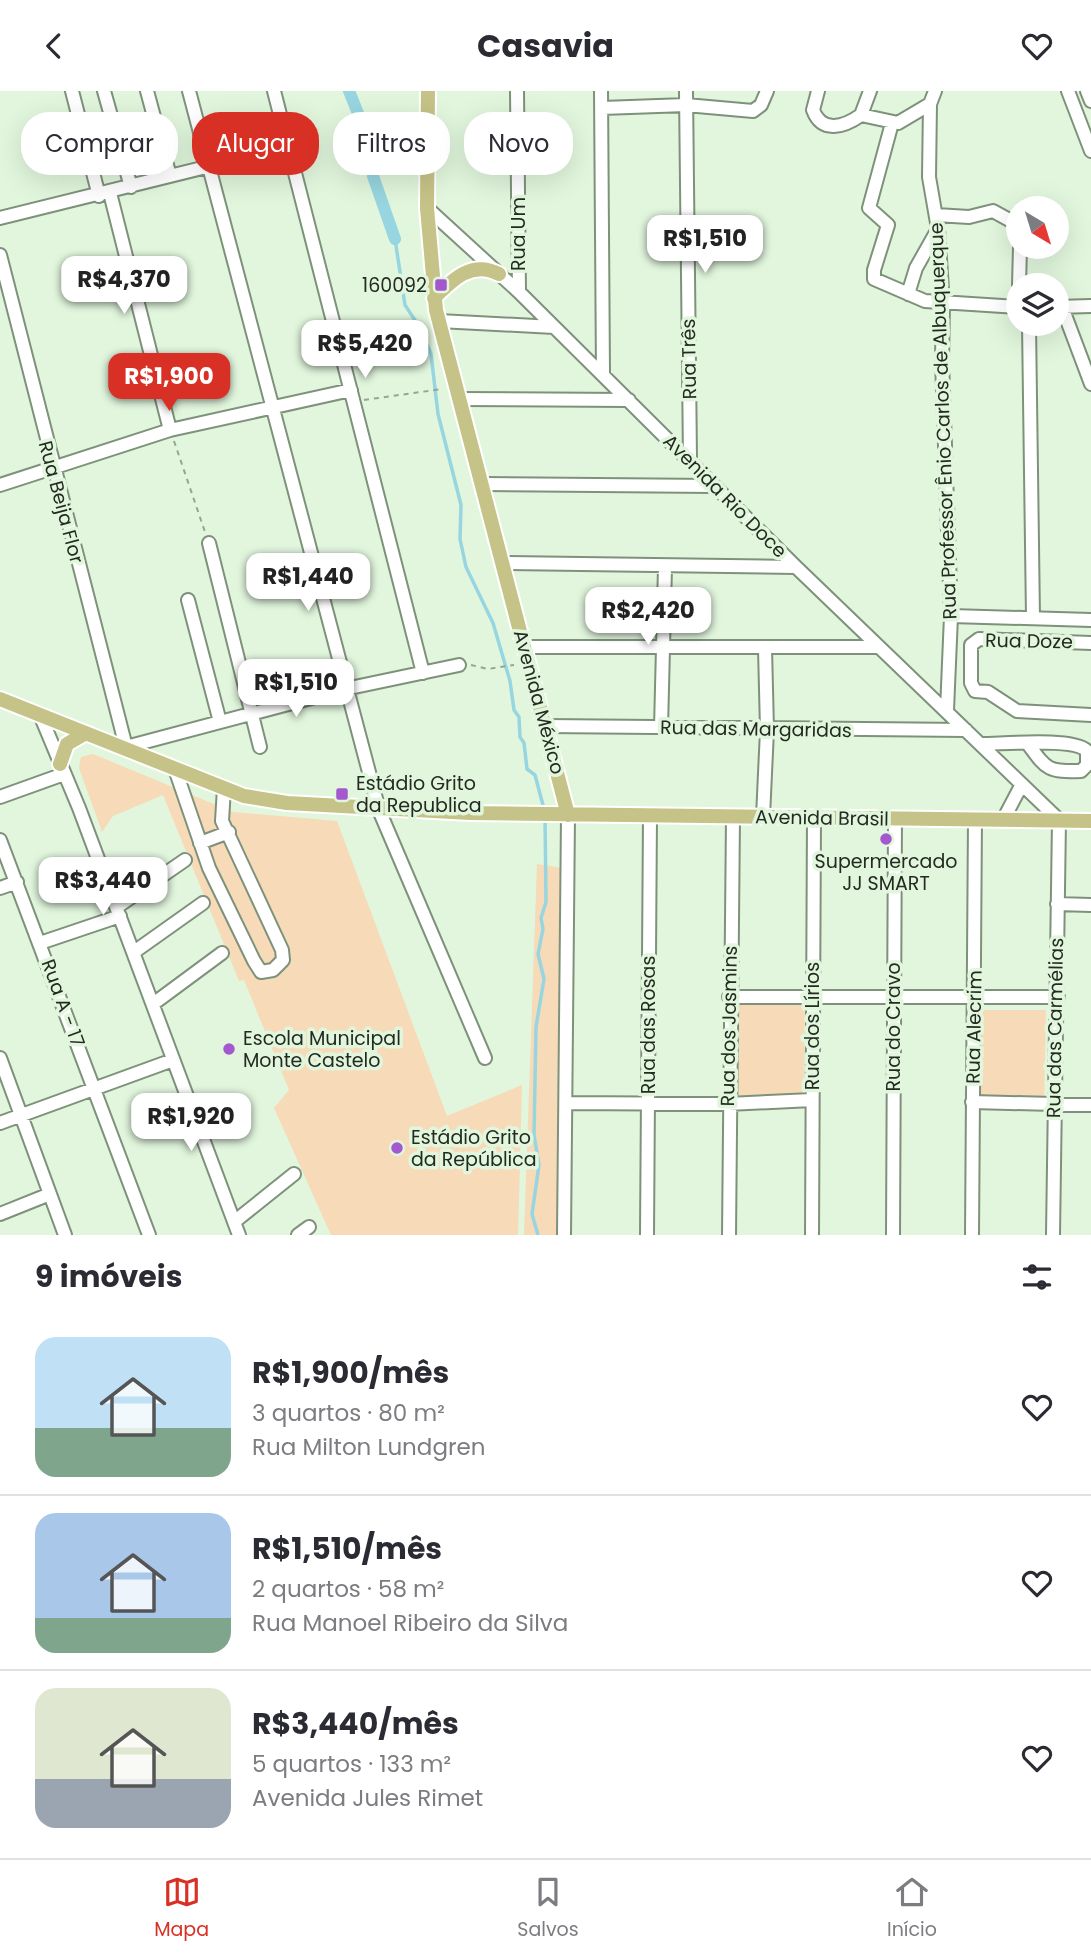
<!DOCTYPE html>
<html lang="pt">
<head>
<meta charset="utf-8">
<style>
	:root { --surface:#fff; --page:#f7f7f7; --text:#2b2b33; --muted:#7c7c81; --line:#e1e1e2; --accent:#d93025 }
	body { margin:0; font-family:Poppins,sans-serif; background:var(--page); color:var(--text); height:100vh; display:flex; flex-direction:column; font-size:26px; white-space:nowrap }
	* { box-sizing:border-box; margin:0 }
	p { font-size:23px; color:var(--muted) }
	.icon { flex:none; width:38px; height:38px; fill:none; stroke:currentColor; stroke-width:2; stroke-linecap:round; stroke-linejoin:round }
	.map { position:relative; height:1144px; overflow:hidden }
	.sheet { display:flex; flex-direction:column; background:var(--surface); flex:1 }
	.sheet>* { flex:none }
	.hud { position:absolute; left:21px; top:21px; width:700px; height:63px; display:flex; gap:14px }
	.needle { width:46px; rotate:142deg }
	.controls { position:absolute; left:1006px; top:105px; display:grid; gap:14px }
	.controls a { display:grid; place-items:center; width:63px; height:63px; border-radius:50%; background:var(--surface); box-shadow:0 7px 28px #0002; font-size:35px }
	.price { position:absolute; translate:-50% -60px; padding:0 16px; border-radius:14px; background:#fff; color:#222; font-size:23px; line-height:46px; filter:drop-shadow(0 2px 4px #0008) }
	.price::after { content:''; position:absolute; left:50%; top:42px; width:21px; height:16px; margin-left:-10px; background:inherit; clip-path:polygon(0 0,100% 0,50% 100%) }
	.price.current { background:var(--accent); color:#fff }
	ul { padding:0; list-style:none }
	li { display:flex; align-items:center; gap:21px; height:175px; padding:0 35px }
	li+li { border-top:2px solid var(--line) }
	li span { display:grid; place-items:center; flex:none; width:196px; height:140px; border-radius:21px; color:#555 }
	li>.icon { margin-inline-start:auto }
	span .icon { width:84px; height:84px; fill:#fffc; stroke-width:1 }
	li b { font-size:30px }
	h2 { display:flex; justify-content:space-between; align-items:center; height:84px; padding:0 35px; font-size:30px }
	.chip { padding:0 24px; border-radius:28px; background:var(--surface); box-shadow:0 7px 28px #0002; font-size:24px; line-height:63px }
	.chip.current { background:var(--accent); color:#fff }
	header { display:flex; justify-content:space-between; align-items:center; height:91px; padding:0 35px; background:var(--surface); font-size:32px; font-weight:700 }
	.menu { display:flex; justify-content:space-around; align-items:center; height:98px; border-top:2px solid var(--line); background:var(--surface); font-size:19px; color:var(--muted) }
	.menu a { display:grid; justify-items:center; gap:4px }
	.menu .current { color:var(--accent) }
	.map>svg:first-child { display:block }
	.green { fill:#f7dab7 }
	.lines { fill:none; stroke-linecap:round; stroke-linejoin:round }
	.stream { stroke:#97d6e0; stroke-width:3.5 }
	.canal { stroke:#97d6e0; stroke-width:12 }
	.minor-casing { stroke:#7e927b; stroke-width:16 }
	.major-casing { stroke:#fff; stroke-width:18 }
	.path { stroke:#95a592; stroke-width:2; stroke-dasharray:5 5; stroke-linecap:butt }
	.minor { stroke:#fff; stroke-width:12 }
	.major { stroke:#c6c388; stroke-width:14 }
	.poi-dot { fill:#a359cd; stroke:#e1f6dd; stroke-width:2.5 }
	.labels { text-anchor:middle; dominant-baseline:central; stroke-width:7; stroke-linejoin:round; paint-order:stroke }
	.street-label { font-size:19px; fill:#232b21; stroke:#e1f6dd }
	.poi-label { font-size:19px; fill:#232b21; stroke:#e1f6dd; text-anchor:start }
</style>
</head>
<body>
<header><svg class="icon" aria-label="back" viewBox="0 0 24 24"><path d="M15 5l-7 7 7 7"/></svg>Casavia<svg class="icon" aria-label="heart" viewBox="0 0 24 24"><path d="M12 20l-8-8c-3-5 5-10 8-4 3-6 11-1 8 4z"/></svg></header>
<div class="map">
<svg width="1091" height="1144" viewBox="0 0 1091 1144">
	<rect width="100%" height="100%" fill="#e1f6dd"/>
	<!-- green -->
	<path class="green" d="M93 663 233 721 337 730 447 1025 522 994 518 1144H331L274 1017 289 999 244 889 239 890 163 704 113 725 102 741 79 677 81 666Z
		M537 773 568 778 562 1144H524Z
		M733 912 805 913 803 1016 731 1015Z
		M975 919H1046L1044 1017 974 1016Z"/>
	<g class="lines">
		<!-- stream -->
		<path class="stream" d="M395 148 405 214 420 237 431 263 438 323 461 414 460 448 466 476 493 532 510 590 514 619 519 626 520 646 524 652 527 678 535 684 544 718
			M538 1144 532 1123 539 1074 534 1044 536 936 544 888 538 863 543 838 541 827 546 811 545 725"/>
		<!-- canal -->
		<path class="canal" d="M349 0 372 57 373 85 395 148"/>
		<defs>
			<path id="minor" d="M72 0 99 105
				M104 0 131 96
				M147 0 170 85
				M189 0 379 719 485 967
				M274 0 423 582
				M517 0 519 201
				M601 0 603 283
				M686 0 690 368
				M818 0 813 19C822 43 844 36 861 24L898 32 930 13
				M935 0 930 13 929 86 938 138 943 213 942 270 951 525 947 619
				M1068 0 1091 60
				M1087 0 1091 10
				M602 17 686 14 753 20 761 14 767 0
				M861 24 870 0
				M892 32 869 117 888 134 874 179V188L925 210 1018 216
				M110 102 170 339
				M427 117 519 201 796 476 1059 729 1053 1144
				M936 124 969 126 993 120 1013 131 1018 144
				M0 127 287 56
				M0 164 126 656 345 598 459 574
				M1019 194 1020 156
				M908 203 916 177 938 138
				M1057 216 1091 215
				M1062 216 1091 293
				M439 230 554 236
				M1029 233 1033 527
				M460 308 629 309
				M482 393 714 395
				M0 394 170 339 351 299
				M209 452 260 656
				M503 472 796 476
				M188 509 220 631
				M951 525 1091 529
				M1091 552 979 548 971 554V592L975 600 988 601 1017 620 1091 624
				M524 556H878
				M41 626 79 717 239 1144
				M545 635 966 639
				M661 637 665 476
				M982 653C1002 653 1075 646 1087 660V674L1081 680C1048 681 1047 679 1028 653
				M175 678 209 777 254 870 261 881 273 879 283 869 282 859 222 730 224 697
				M0 706 64 683
				M763 726 767 639 765 557
				M1003 729 1022 693
				M0 749 149 1144
				M200 752 229 741
				M0 797 17 791
				M1057 813 1091 814
				M117 816 185 769
				M40 852 120 825
				M134 861 203 812
				M729 906H1058
				M153 913 222 862
				M0 967 65 1144
				M972 1011 1091 1014
				M566 1012 728 1013 812 1009
				M0 1032 173 969
				M0 1123 50 1103
				M234 1131 294 1083
				M298 1144 309 1136
				M564 1144 568 724
				M647 1144 650 725
				M729 1144 733 726
				M812 1144 814 726
				M893 1144 895 727
				M972 1144 975 728"/>
			<path id="major" d="M428 0 427 117 436 219 568 724
				M434 207C453 188 472 169 499 183
				M0 608 244 705 287 712 470 722 1091 730
				M60 673 67 653 86 642"/>
		</defs>
		<!-- minor casing -->
		<use href="#minor" class="minor-casing"/>
		<!-- major casing -->
		<use href="#major" class="major-casing"/>
		<!-- path -->
		<path class="path" d="M364 309 442 298
			M174 350 205 441
			M471 574 488 578 514 574"/>
		<!-- minor -->
		<use href="#minor" class="minor"/>
		<!-- major -->
		<use href="#major" class="major"/>
	</g>
	<!-- markers -->
	<g class="poi-dot">
		<rect x="434" y="187" width="14" height="14" rx="3.5"/>
		<rect x="335" y="696" width="14" height="14" rx="3.5"/>
		<circle cx="886" cy="748" r="7"/>
		<circle cx="229" cy="958" r="7"/>
		<circle cx="397" cy="1057" r="7"/>
	</g>
	<g class="labels">
		<!-- street labels -->
		<g class="street-label">
			<text transform="translate(518 143) rotate(-90)">Rua Um</text>
			<text transform="translate(689 268) rotate(-91)">Rua Três</text>
			<text transform="translate(943 330) rotate(-92)">Rua Professor Ênio Carlos de Albuquerque</text>
			<text transform="translate(725 405) rotate(45)">Avenida Rio Doce</text>
			<text transform="translate(61 411) rotate(75)">Rua Beija Flor</text>
			<text transform="translate(1029 550) rotate(1)">Rua Doze</text>
			<text transform="translate(539 611) rotate(75)">Avenida México</text>
			<text transform="translate(756 638) rotate(1)">Rua das Margaridas</text>
			<text transform="translate(822 727) rotate(1)">Avenida Brasil</text>
			<text transform="translate(63 912) rotate(70)">Rua A - 17</text>
			<text transform="translate(648 934) rotate(-90)">Rua das Rosas</text>
			<text transform="translate(729 935) rotate(-89)">Rua dos Jasmins</text>
			<text transform="translate(812 935) rotate(-90)">Rua dos Lírios</text>
			<text transform="translate(893 936) rotate(-90)">Rua do Cravo</text>
			<text transform="translate(974 936) rotate(-89)">Rua Alecrim</text>
			<text transform="translate(1055 937) rotate(-89)">Rua das Carmélias</text>
		</g>
		<!-- poi labels -->
		<g class="poi-label">
			<text x="427" y="194" text-anchor="end">160092</text>
			<text x="356" y="692">Estádio Grito<tspan x="356" dy="22">da Republica</tspan></text>
			<text x="886" y="770" text-anchor="middle">Supermercado<tspan x="886" dy="22">JJ SMART</tspan></text>
			<text x="243" y="947">Escola Municipal<tspan x="243" dy="22">Monte Castelo</tspan></text>
			<text x="411" y="1046">Estádio Grito<tspan x="411" dy="22">da República</tspan></text>
		</g>
	</g>
</svg>
<div class="controls">
<a><svg class="needle" viewBox="-14 -14 28 28"><path d="M0-13l5 13h-10z" fill="#e53935"/><path d="M0 13l5-13h-10z" fill="#7c7c81"/></svg></a>
<a><svg class="icon" aria-label="layers" viewBox="0 0 24 24"><path d="M12 4l9 5-9 5-9-5zM3 14l9 5 9-5"/></svg></a>
</div>
<b class="price" style="left:705px;top:184px">R$1,510</b>
<b class="price" style="left:124px;top:225px">R$4,370</b>
<b class="price" style="left:365px;top:289px">R$5,420</b>
<b class="price current" style="left:169px;top:322px">R$1,900</b>
<b class="price" style="left:308px;top:522px">R$1,440</b>
<b class="price" style="left:648px;top:556px">R$2,420</b>
<b class="price" style="left:296px;top:628px">R$1,510</b>
<b class="price" style="left:103px;top:826px">R$3,440</b>
<b class="price" style="left:191px;top:1062px">R$1,920</b>
<div class="hud">
<a class="chip">Comprar</a>
<a class="chip current">Alugar</a>
<a class="chip">Filtros</a>
<a class="chip">Novo</a>
</div>
</div>
<section class="sheet">
<h2>9 imóveis<svg class="icon" aria-label="filters" viewBox="0 0 24 24"><path d="M4 7h16M4 17h16"/><circle cx="9" cy="7" r="2"/><circle cx="15" cy="17" r="2"/></svg></h2>
<ul>
<li><span style="background:linear-gradient(#bfe0f5 65%,#7fa58c 0)"><svg class="icon" aria-label="home" viewBox="0 0 24 24"><path d="M3 11l9-7 9 7M6 9v11h12V9"/></svg></span><div><b>R$1,900/mês</b><p>3 quartos · 80 m²</p><p>Rua Milton Lundgren</p></div><svg class="icon" aria-label="heart" viewBox="0 0 24 24"><path d="M12 20l-8-8c-3-5 5-10 8-4 3-6 11-1 8 4z"/></svg></li>
<li><span style="background:linear-gradient(#a9c7e8 75%,#7fa58c 0)"><svg class="icon" aria-label="home" viewBox="0 0 24 24"><path d="M3 11l9-7 9 7M6 9v11h12V9"/></svg></span><div><b>R$1,510/mês</b><p>2 quartos · 58 m²</p><p>Rua Manoel Ribeiro da Silva</p></div><svg class="icon" aria-label="heart" viewBox="0 0 24 24"><path d="M12 20l-8-8c-3-5 5-10 8-4 3-6 11-1 8 4z"/></svg></li>
<li><span style="background:linear-gradient(#dfe7d0 65%,#9aa5b1 0)"><svg class="icon" aria-label="home" viewBox="0 0 24 24"><path d="M3 11l9-7 9 7M6 9v11h12V9"/></svg></span><div><b>R$3,440/mês</b><p>5 quartos · 133 m²</p><p>Avenida Jules Rimet</p></div><svg class="icon" aria-label="heart" viewBox="0 0 24 24"><path d="M12 20l-8-8c-3-5 5-10 8-4 3-6 11-1 8 4z"/></svg></li>
</ul>
</section>
<nav class="menu">
<a class="current"><svg class="icon" aria-label="map" viewBox="0 0 24 24"><path d="M3 6l6-2 6 2 6-2v14l-6 2-6-2-6 2zM9 4v14M15 6v14"/></svg>Mapa</a>
<a><svg class="icon" aria-label="saved" viewBox="0 0 24 24"><path d="M7 4h10v16l-5-4-5 4z"/></svg>Salvos</a>
<a><svg class="icon" aria-label="home" viewBox="0 0 24 24"><path d="M3 11l9-7 9 7M6 9v11h12V9"/></svg>Início</a>
</nav>
</body>
</html>
